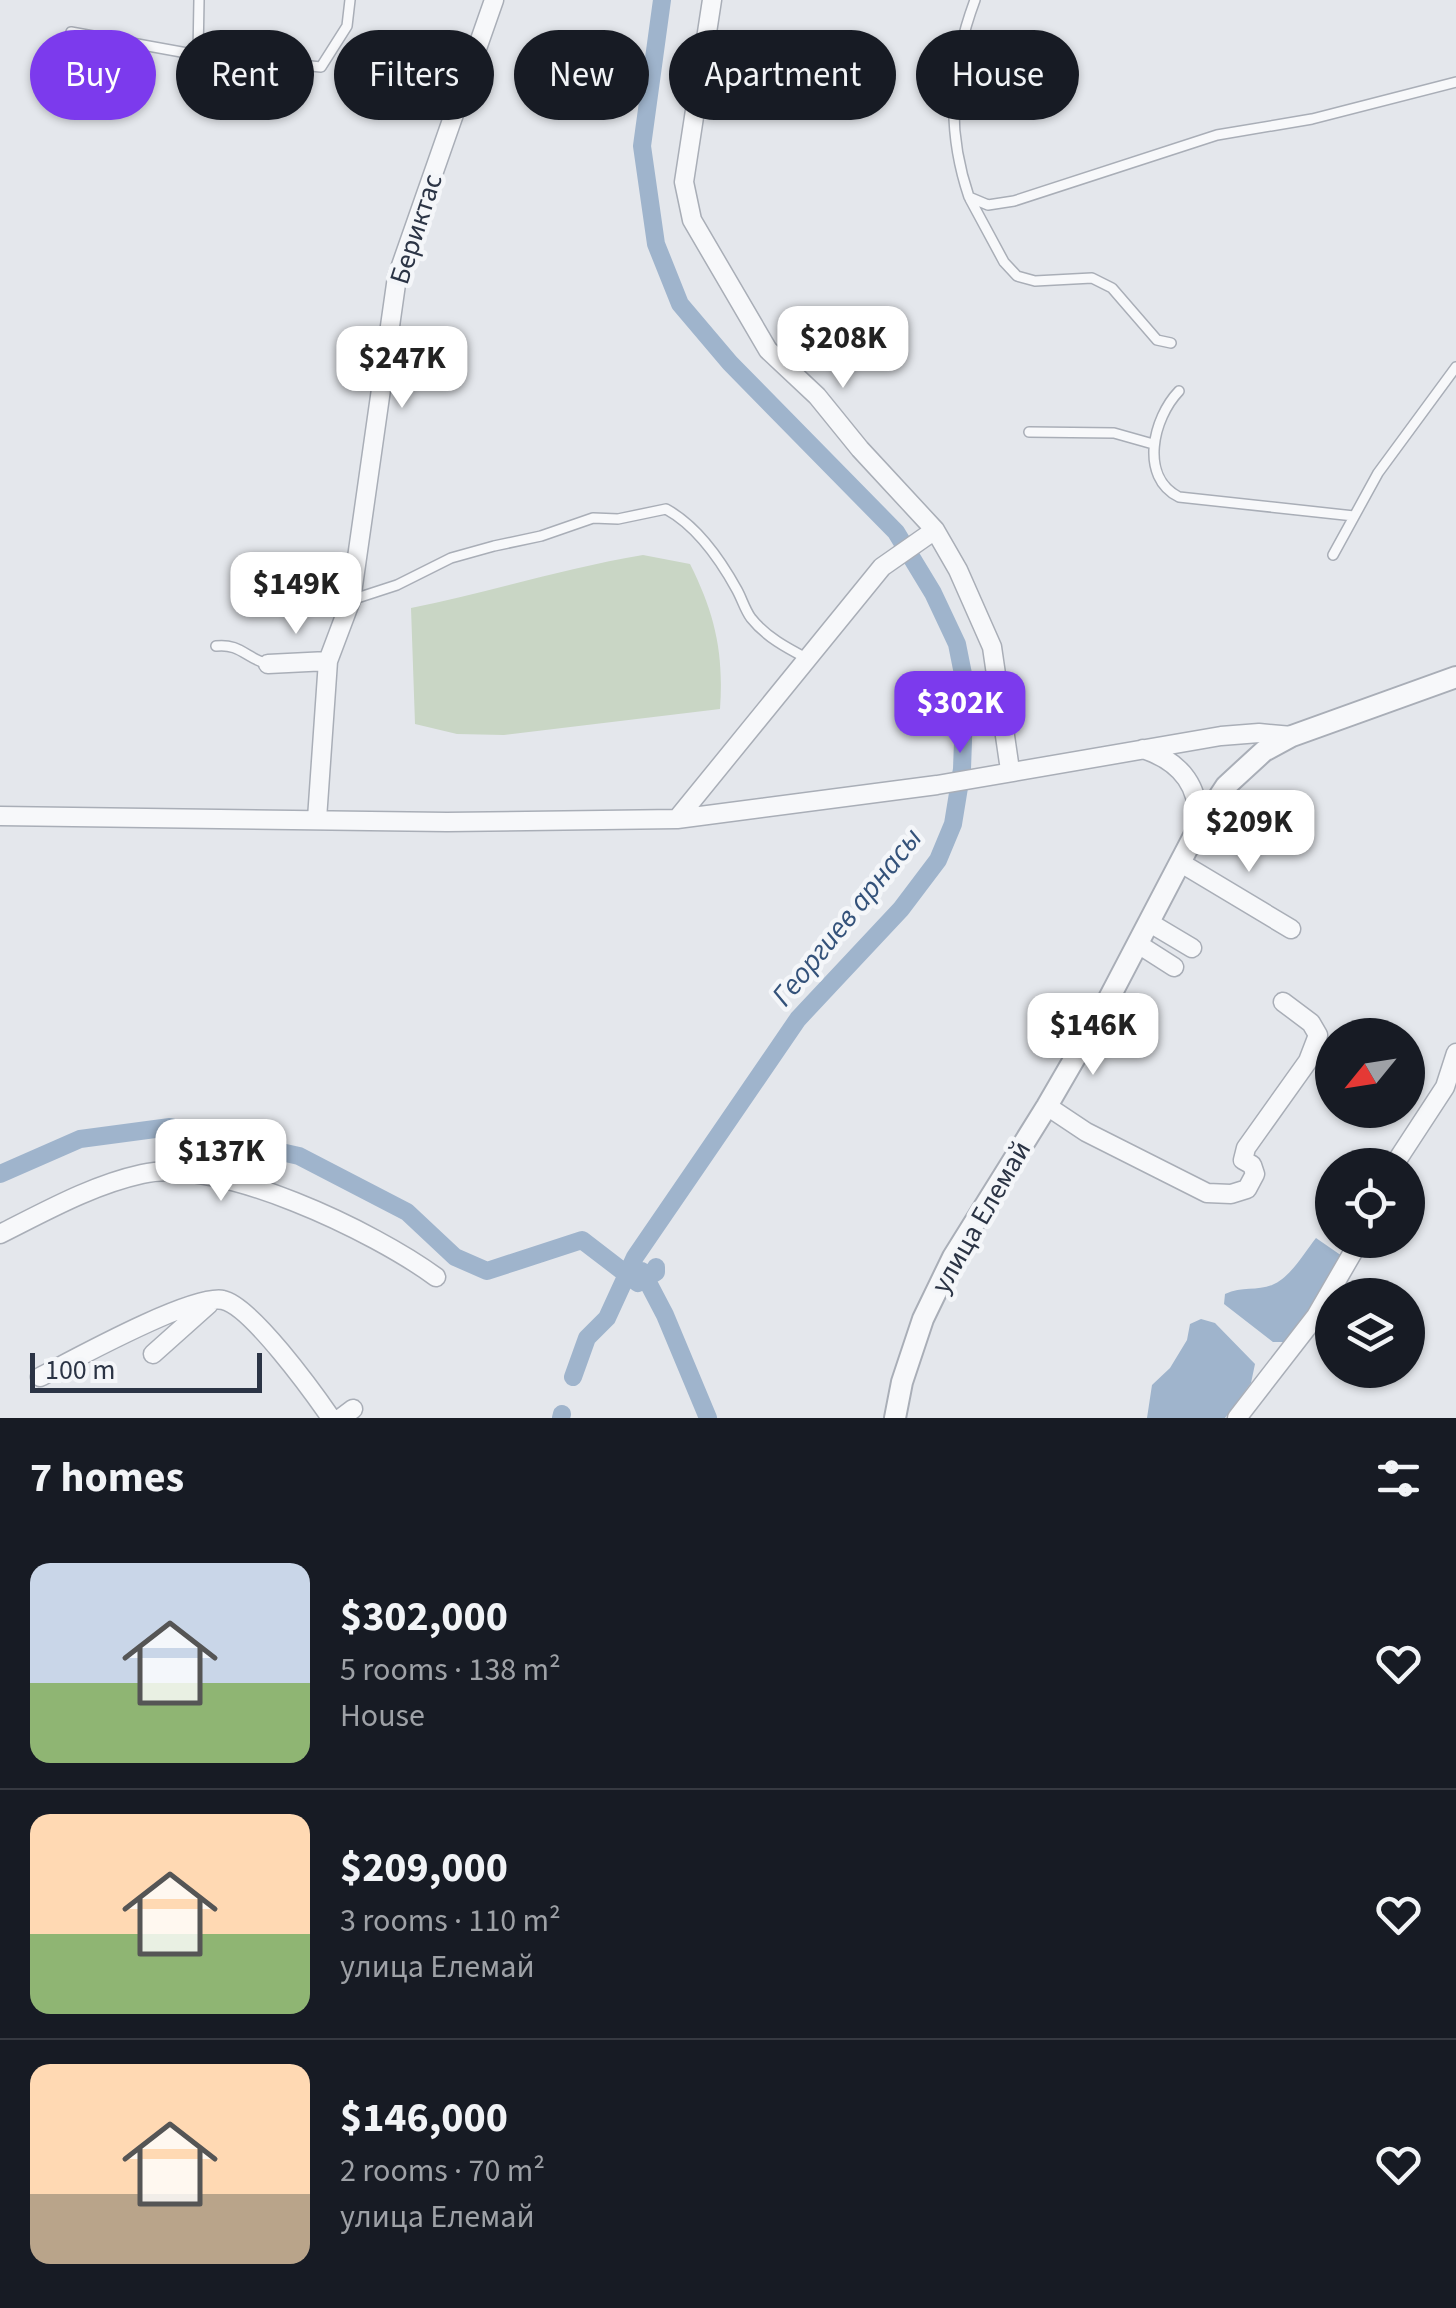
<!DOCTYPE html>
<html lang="en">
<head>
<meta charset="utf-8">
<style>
	:root { --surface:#171b24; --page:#20242c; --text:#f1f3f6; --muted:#9ea1a6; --line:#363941; --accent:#7c3aed }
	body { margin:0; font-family:"Source Sans 3",sans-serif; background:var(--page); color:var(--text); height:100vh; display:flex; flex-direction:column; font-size:38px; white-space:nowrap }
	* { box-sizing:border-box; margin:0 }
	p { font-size:32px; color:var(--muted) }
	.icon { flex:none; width:55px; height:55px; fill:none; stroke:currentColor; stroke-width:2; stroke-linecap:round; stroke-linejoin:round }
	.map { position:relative; height:1418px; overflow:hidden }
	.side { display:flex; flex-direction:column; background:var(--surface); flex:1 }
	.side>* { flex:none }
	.hud { position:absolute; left:30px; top:30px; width:1398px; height:90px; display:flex; gap:20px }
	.needle { width:65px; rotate:240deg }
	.controls { position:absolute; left:1315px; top:1018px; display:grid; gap:20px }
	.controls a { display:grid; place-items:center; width:110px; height:110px; border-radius:50%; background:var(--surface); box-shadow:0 2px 8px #0004; font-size:50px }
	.scale { position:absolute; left:30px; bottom:25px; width:232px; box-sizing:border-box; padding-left:10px; border:5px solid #2b3445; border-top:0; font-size:28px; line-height:35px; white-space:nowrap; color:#2b3445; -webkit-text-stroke:8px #f4f6f9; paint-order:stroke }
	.price { position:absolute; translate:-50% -85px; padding:0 22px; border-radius:20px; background:#fff; color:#222; font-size:32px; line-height:65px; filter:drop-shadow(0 2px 5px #0008) }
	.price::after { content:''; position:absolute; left:50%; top:60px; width:30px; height:22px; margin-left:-15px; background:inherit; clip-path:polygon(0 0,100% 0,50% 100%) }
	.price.selected { background:var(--accent); color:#fff }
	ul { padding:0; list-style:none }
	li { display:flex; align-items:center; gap:30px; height:250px; padding:0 30px }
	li+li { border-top:2px solid var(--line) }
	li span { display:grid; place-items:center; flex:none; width:280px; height:200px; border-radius:20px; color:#555 }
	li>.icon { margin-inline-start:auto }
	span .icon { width:120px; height:120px; fill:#fffc; stroke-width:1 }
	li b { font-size:42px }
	h2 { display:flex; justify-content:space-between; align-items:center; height:120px; padding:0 30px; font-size:42px }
	.tag { padding:0 35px; border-radius:45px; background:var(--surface); box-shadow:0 2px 8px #0004; font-size:35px; line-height:90px }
	.tag.selected { background:var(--accent); color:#fff }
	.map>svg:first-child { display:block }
	.green { fill:#c9d6c5 }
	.water { fill:#9fb4cc }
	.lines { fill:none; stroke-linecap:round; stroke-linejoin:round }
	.canal { stroke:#9fb4cc; stroke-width:18 }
	.service-casing { stroke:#a9aeb7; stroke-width:12 }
	.minor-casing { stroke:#a9aeb7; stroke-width:21 }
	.tertiary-casing { stroke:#a9aeb7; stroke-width:24 }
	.service { stroke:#f7f8fa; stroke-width:9 }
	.minor { stroke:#f7f8fa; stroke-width:18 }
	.tertiary { stroke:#f7f8fa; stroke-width:20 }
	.labels { text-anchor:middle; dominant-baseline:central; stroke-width:9; stroke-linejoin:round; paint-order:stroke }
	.street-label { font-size:28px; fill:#2b3445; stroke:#f4f6f9 }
	.water-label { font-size:30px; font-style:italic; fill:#34527a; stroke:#f4f6f9 }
</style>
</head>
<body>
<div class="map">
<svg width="1456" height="1418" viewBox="0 0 1456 1418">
	<rect width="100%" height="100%" fill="#e4e7ec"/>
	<!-- green -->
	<path class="green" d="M643 555 690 564C715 614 724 653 720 709L504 735 457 734 415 724 411 608C489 592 565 568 643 555Z"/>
	<!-- water -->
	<path class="water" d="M1316 1238 1342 1256 1338 1270 1284 1342H1273L1224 1304 1225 1294C1242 1286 1257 1291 1272 1285 1290 1278 1304 1253 1316 1238Z
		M1201 1319 1215 1323 1255 1364 1251 1383 1225 1418H1147L1152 1385 1170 1368 1187 1340 1190 1324Z"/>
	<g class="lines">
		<!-- canal -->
		<path class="canal" d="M0 1174 80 1139 170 1127 299 1156 407 1212 455 1257 487 1271 582 1240 638 1283 656 1272V1267
			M642 1271 665 1315 708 1418
			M573 1377 587 1338 607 1318 635 1257 798 1019 901 909 938 860 953 824 962 769 965 684 957 644 933 593 896 532 730 363 680 304 656 244 642 146 662 0
			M561 1418 562 1414"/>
		<defs>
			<path id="service" d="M975 0C950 67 946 129 969 197L988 205 1014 201 1217 135 1312 119 1456 82
				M71 32 198 55 321 67 347 26 350 0
				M198 55 199 0
				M970 199 1004 262 1017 276 1035 281 1092 278 1112 288 1157 340 1171 343
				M1179 391C1153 418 1139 477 1179 497L1354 516
				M1029 432 1114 433 1153 444
				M1333 555 1378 473 1456 367
				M351 600 397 585 451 558 494 546 541 536 593 518 618 519 666 509C697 526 720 559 737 590 742 599 745 610 751 618 766 637 787 648 808 659
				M216 646C240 643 247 659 268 664"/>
			<path id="minor" d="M712 0 684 182 692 220 768 350 817 396 860 449 935 530 958 570 992 647 1010 770
				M268 664 328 661
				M1143 749C1182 762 1202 788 1197 830
				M0 816 447 822 677 819 937 785 1221 736 1259 733 1292 736
				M317 819 328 661 351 600 397 277 494 0
				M677 819 882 567 935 530
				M1181 863 1291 929
				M1150 923 1192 948
				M1138 944 1174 967
				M1047 1106 1086 1132 1207 1193 1231 1194 1247 1189 1255 1174 1252 1165 1243 1160 1246 1148 1308 1061 1318 1035 1311 1023 1283 1002
				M1394 1165 1445 1087 1456 1053
				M0 1234C46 1211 92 1185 142 1174 218 1156 375 1232 436 1277
				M153 1354 209 1304
				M40 1377C71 1361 194 1293 223 1300 251 1306 313 1392 331 1418
				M341 1418 353 1409
				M1237 1418 1316 1316 1360 1240"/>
			<path id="tertiary" d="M895 1418 902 1382 923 1319 953 1257 1047 1106 1105 1006 1197 830 1226 786 1264 751 1292 736 1456 677"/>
		</defs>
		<!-- service casing -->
		<use href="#service" class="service-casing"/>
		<!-- minor casing -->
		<use href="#minor" class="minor-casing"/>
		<!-- tertiary casing -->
		<use href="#tertiary" class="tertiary-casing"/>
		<!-- service -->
		<use href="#service" class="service"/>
		<!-- minor -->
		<use href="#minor" class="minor"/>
		<!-- tertiary -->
		<use href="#tertiary" class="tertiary"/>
	</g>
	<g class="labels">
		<!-- street labels -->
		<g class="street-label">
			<text transform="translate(416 229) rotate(-72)">Бериктас</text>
			<text transform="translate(981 1217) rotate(-60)">улица Елемай</text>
		</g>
		<!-- water labels -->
		<g class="water-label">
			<text transform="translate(847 917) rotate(-51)">Георгиев арнасы</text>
		</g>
	</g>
</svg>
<div class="controls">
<a><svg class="needle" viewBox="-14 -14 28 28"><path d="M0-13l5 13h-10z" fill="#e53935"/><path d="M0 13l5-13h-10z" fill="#9ea1a6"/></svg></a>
<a><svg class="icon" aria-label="locate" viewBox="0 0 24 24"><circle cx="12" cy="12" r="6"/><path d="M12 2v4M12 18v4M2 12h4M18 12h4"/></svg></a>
<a><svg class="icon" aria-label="layers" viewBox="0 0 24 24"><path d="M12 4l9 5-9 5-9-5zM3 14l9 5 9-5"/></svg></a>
</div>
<div class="scale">100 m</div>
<b class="price" style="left:843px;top:391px">$208K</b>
<b class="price" style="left:402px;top:411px">$247K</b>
<b class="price" style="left:296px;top:637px">$149K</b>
<b class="price selected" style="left:960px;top:756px">$302K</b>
<b class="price" style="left:1249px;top:875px">$209K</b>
<b class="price" style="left:1093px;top:1078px">$146K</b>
<b class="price" style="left:221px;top:1204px">$137K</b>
<div class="hud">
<a class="tag selected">Buy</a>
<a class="tag">Rent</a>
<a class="tag">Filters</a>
<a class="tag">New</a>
<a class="tag">Apartment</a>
<a class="tag">House</a>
</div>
</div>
<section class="side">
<h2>7 homes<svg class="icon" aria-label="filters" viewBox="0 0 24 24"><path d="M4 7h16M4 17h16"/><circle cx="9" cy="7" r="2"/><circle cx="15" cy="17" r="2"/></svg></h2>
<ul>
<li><span style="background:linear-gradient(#c9d6e8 60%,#8fb573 0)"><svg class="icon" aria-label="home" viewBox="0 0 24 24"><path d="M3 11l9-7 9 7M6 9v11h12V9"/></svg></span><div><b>$302,000</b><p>5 rooms · 138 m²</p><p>House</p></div><svg class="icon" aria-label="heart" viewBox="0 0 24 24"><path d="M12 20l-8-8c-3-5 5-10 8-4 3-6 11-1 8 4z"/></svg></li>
<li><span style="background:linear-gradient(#ffd9b3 60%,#8fb573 0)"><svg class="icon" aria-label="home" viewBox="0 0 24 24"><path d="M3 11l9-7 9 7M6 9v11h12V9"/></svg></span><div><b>$209,000</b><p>3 rooms · 110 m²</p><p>улица Елемай</p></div><svg class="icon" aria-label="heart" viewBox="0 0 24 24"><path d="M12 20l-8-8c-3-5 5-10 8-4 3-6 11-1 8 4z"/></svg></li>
<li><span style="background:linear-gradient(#ffd9b3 65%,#b9a48a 0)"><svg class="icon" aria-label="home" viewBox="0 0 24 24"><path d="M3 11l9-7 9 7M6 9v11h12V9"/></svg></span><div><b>$146,000</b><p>2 rooms · 70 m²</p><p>улица Елемай</p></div><svg class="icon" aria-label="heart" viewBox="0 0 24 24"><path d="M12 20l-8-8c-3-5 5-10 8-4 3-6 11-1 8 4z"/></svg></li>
</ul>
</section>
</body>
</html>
